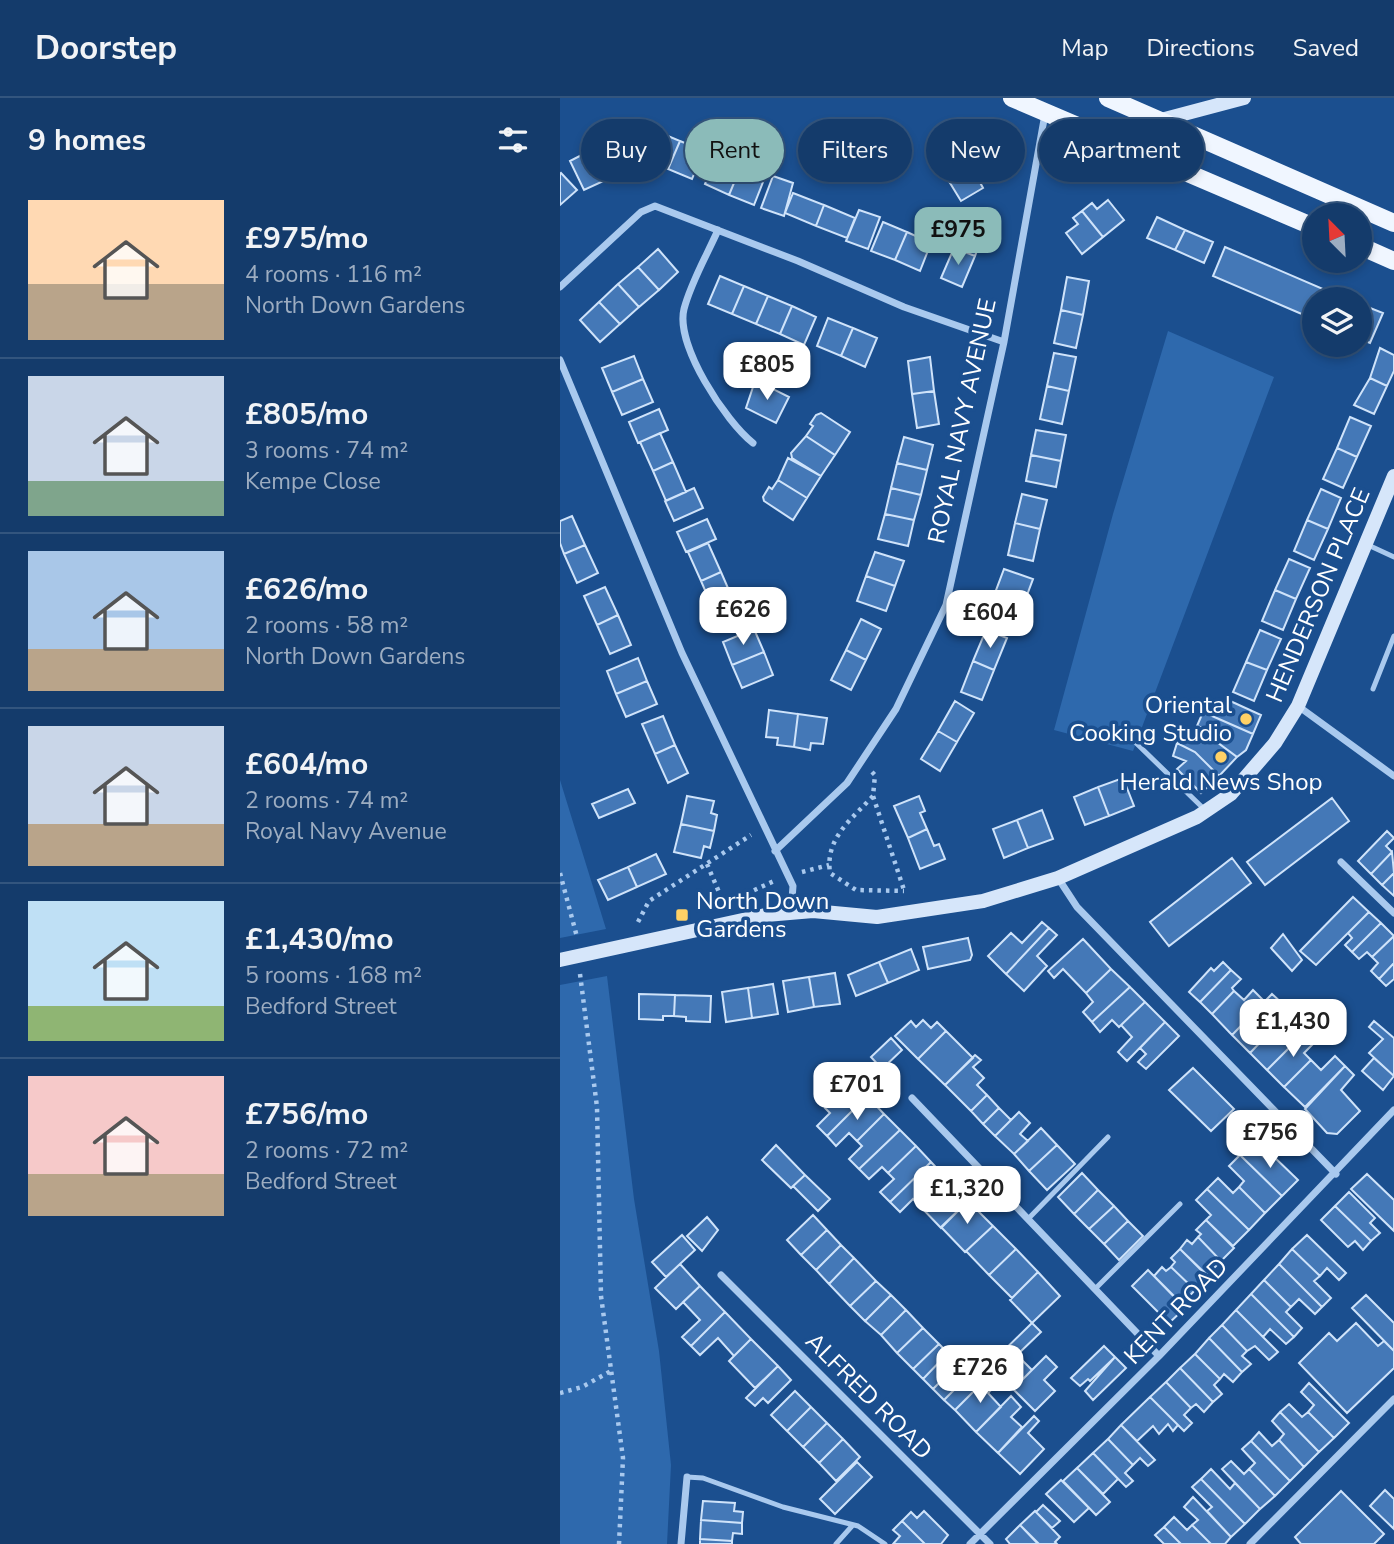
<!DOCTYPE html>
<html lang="en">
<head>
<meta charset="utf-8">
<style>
	:root { --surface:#143b6b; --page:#214673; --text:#f1f3f6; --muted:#9dadc1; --line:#33557e; --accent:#8bbbb9 }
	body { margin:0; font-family:"Nunito Sans",sans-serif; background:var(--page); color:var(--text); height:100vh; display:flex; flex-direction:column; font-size:26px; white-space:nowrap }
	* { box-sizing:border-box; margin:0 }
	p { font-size:23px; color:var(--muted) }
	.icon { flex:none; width:38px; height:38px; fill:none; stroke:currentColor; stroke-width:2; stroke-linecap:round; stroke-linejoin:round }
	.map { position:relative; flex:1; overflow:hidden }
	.details { display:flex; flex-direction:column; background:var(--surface); width:560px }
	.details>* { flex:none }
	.guide { position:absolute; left:21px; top:21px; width:665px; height:63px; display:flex; gap:14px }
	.needle { width:46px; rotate:336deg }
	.controls { position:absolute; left:742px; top:105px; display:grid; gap:14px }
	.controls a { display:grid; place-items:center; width:70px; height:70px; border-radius:50%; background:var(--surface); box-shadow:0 4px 10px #0003,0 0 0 2px var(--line); font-size:35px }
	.price { position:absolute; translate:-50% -60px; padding:0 16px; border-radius:14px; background:#fff; color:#222; font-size:23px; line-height:46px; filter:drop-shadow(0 2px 4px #0008) }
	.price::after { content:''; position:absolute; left:50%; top:42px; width:21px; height:16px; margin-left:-10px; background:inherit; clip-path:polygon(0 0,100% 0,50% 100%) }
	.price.active { background:var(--accent); color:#111 }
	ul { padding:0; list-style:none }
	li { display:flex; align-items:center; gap:21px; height:175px; padding:0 28px }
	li+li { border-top:2px solid var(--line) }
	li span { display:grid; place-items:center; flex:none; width:196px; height:140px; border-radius:0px; color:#555 }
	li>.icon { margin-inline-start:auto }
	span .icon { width:84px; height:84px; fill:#fffc; stroke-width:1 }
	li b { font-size:30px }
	h2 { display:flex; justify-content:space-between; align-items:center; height:84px; padding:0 28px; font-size:30px }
	.chip { padding:0 24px; border-radius:32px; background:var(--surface); box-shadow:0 4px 10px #0003,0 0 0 2px var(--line); font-size:24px; line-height:63px }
	.chip.active { background:var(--accent); color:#111 }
	header { display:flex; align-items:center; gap:42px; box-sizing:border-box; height:98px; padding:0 35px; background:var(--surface); border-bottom:2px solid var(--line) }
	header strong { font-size:33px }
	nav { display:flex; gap:38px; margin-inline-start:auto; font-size:24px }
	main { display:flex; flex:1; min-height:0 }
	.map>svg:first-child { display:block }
	.green { fill:#2e69ad }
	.building { fill:#4478b7; stroke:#cfe3fa; stroke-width:2 }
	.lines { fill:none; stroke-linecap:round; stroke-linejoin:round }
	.path { stroke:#a9c9ee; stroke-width:4.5; stroke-dasharray:3.5 5; stroke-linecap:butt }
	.lane { stroke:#a9c9ee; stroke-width:5 }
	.street { stroke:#a9c9ee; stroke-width:7 }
	.secondary { stroke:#d6e6fa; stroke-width:14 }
	.primary { stroke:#f0f6ff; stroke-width:18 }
	.poi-dot { fill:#ffd166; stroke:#1b4f8f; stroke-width:2.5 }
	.labels { text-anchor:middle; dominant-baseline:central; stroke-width:7; stroke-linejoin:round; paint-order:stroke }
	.street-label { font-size:24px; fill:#fff; stroke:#1b4f8f }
	.poi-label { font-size:24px; fill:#fff; stroke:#1b4f8f; text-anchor:end }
</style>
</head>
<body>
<header>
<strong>Doorstep</strong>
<nav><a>Map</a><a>Directions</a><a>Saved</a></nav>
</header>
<main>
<section class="details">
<h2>9 homes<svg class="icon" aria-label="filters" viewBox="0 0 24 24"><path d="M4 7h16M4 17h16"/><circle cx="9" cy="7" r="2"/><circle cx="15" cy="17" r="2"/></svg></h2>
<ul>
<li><span style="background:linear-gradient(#ffd9b3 60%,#b9a48a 0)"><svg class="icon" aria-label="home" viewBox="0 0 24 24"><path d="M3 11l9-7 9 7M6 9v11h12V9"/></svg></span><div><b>£975/mo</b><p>4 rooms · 116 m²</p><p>North Down Gardens</p></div></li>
<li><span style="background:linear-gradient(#c9d6e8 75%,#7fa58c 0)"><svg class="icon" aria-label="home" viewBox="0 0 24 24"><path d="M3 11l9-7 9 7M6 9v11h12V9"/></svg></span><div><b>£805/mo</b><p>3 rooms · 74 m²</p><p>Kempe Close</p></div></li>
<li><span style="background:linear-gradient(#a9c7e8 70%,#b9a48a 0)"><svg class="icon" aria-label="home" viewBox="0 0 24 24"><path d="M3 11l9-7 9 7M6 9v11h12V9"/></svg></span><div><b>£626/mo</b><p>2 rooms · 58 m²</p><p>North Down Gardens</p></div></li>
<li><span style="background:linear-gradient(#c9d6e8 70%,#b9a48a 0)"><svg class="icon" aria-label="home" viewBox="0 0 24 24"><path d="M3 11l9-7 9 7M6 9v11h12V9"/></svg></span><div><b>£604/mo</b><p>2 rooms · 74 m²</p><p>Royal Navy Avenue</p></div></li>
<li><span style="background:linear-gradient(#bfe0f5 75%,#8fb573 0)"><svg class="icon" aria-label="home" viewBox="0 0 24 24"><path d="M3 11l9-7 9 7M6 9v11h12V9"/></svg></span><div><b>£1,430/mo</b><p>5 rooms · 168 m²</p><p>Bedford Street</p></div></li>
<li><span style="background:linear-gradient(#f6c9c9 70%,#b9a48a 0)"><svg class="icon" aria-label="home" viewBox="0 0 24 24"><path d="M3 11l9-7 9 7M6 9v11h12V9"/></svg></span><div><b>£756/mo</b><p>2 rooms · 72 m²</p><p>Bedford Street</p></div></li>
</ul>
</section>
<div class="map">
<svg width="834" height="1446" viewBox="0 0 834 1446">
	<rect width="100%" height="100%" fill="#1b4f8f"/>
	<!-- green -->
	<path class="green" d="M608 233 714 279 573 653 494 632 553 416Z
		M0 682 46 831 0 840Z
		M47 878 74 1101 99 1253 111 1367 107 1446H0V887Z"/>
	<!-- building -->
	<path class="building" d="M96 33 120 43 108 71 84 61Z
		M61 37 76 68 50 80 35 50Z
		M120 43 144 53 132 81 108 71Z
		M397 43 404 56 411 52 417 62 387 80 374 56Z
		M35 50 50 80 24 92 10 63Z
		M157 58 181 68 169 97 145 86Z
		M417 62 423 73 416 77 423 90 401 103 387 80Z
		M181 68 205 79 194 107 169 97Z
		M1 75 17 92 0 107V76Z
		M213 78 233 85 224 118 201 110Z
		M233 95 264 107 256 128 225 115Z
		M548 102 564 122 543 139 522 113 532 105 537 111Z
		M264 107 295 120 287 140 256 128Z
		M299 112 320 119 308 151 286 143Z
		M522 113 543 139 522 156 506 135 518 126 513 120Z
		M407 118 427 126 415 158 394 150Z
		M597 119 625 132 615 152 587 140Z
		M323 124 347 134 335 162 311 153Z
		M625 132 653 144 644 165 615 152Z
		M347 134 371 145 360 173 335 162Z
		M665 149 763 191 759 201H754L751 220 653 178Z
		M394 150 415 158 402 189 381 180Z
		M98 151 118 174 99 192 78 169Z
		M78 169 99 192 79 209 58 186Z
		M160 178 184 188 172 216 148 206Z
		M507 179 529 183 523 217 501 212Z
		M58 186 79 209 60 226 39 204Z
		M184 188 208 198 196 226 172 216Z
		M208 198 232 208 220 236 196 226Z
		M39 204 60 226 40 244 20 222Z
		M800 206 823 215 810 245 800 241Z
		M232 208 256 219 244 247 220 236Z
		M501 212 523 217 516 250 494 245Z
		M268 220 293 230 281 258 257 248Z
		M293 230 317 240 305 269 281 258Z
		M820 250 834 257V273L827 288 810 280Z
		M494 255 516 259 509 293 487 288Z
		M74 258 83 281 52 294 42 270Z
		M370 259 374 293 352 296 348 263Z
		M810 280 827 288 814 316 794 307Z
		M83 281 93 304 62 317 52 294Z
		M199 284 229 299 216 325 186 310 194 286 197 288Z
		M487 288 509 293 502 326 480 321Z
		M374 293 379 326 357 330 352 296Z
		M99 311 108 332 78 345 69 324Z
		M261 315 290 334 275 357 246 338 253 328 250 326 256 317Z
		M790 319 811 328 797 359 777 350Z
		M476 332 506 337 501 363 471 357Z
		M100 335 113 364 93 373 80 344Z
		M246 338 275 357 261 378 232 360 231 355Z
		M344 339 373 347 367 372 337 365Z
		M777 350 797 359 783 390 763 381Z
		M471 357 501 363 496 389 466 383Z
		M228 360 261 378 247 400 218 382Z
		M113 364 126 394 106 403 93 373Z
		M337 365 367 372 361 397 331 390Z
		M218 382 247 400 233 422 204 403 203 399 209 389 212 391Z
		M134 390 143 410 114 423 105 403Z
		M331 390 361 397 354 422 325 416Z
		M761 391 781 400 768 431 747 422Z
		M462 396 487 402 480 431 455 425Z
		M325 416 354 422 348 448 318 441Z
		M12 418 25 447 4 456 0 445V423Z
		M147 421 156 441 126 454 117 434Z
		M747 422 768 431 754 462 734 453Z
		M455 425 480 431 473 463 448 457Z
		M148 445 161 474 141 483 128 454Z
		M25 447 38 475 17 485 4 456Z
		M315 454 344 463 335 488 306 478Z
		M729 461 750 470 736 501 715 492Z
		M444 471 473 481 464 505 435 495Z
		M161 474 174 504 154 513 141 483Z
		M306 478 335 488 326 513 297 503Z
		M45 489 58 517 37 527 24 498Z
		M715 492 736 501 723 532 702 523Z
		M435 495 464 505 456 530 427 520Z
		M182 500 191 520 161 533 152 513Z
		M58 517 71 547 50 556 37 527Z
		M301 521 321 531 306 562 286 552Z
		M194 531 204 554 172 567 163 544Z
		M426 532 447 540 434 572 413 563Z
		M700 532 721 541 707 572 686 564Z
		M286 552 306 562 291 592 271 582Z
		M204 554 213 577 182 590 172 567Z
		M78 560 87 583 56 596 47 573Z
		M413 563 434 572 422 602 401 594Z
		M686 564 707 572 694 603 673 594Z
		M87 583 97 606 66 619 56 596Z
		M668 602 701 617 693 636 643 614 650 603 665 608Z
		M395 603 414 615 397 644 378 633Z
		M209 612 238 616 234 649 217 647 218 640 206 639Z
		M643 614 693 636 686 652 677 659 650 639 653 633 637 628Z
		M238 616 267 620 263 646 251 645 250 652 234 649Z
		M103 618 115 647 95 656 82 626Z
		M378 633 397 644 380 673 361 661Z
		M622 635 643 645 650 639 677 659 659 678 635 654 617 645Z
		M617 645 635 654 659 678 641 695 617 671 626 663 613 658Z
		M115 647 128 675 108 685 95 656Z
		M563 680 574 708 549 718 538 689Z
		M538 689 549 718 525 727 514 699Z
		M68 691 75 705 39 720 32 706Z
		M127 698 154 703 151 715 157 717 154 733 121 726Z
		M359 698 365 713 360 715 367 731 348 740 334 708Z
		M772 700 789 723 705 787 687 764Z
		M482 712 493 741 468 750 457 722Z
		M457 722 468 750 444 760 433 731Z
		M121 726 154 733 150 750 144 748 141 760 114 754Z
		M367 731 374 748 379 746 385 761 360 771 348 740Z
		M827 733 834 740 826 748 832 754 811 776 798 763Z
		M832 754 834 775 822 787 811 776Z
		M96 756 106 776 77 789 68 769Z
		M672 760 691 785 609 848 590 824Z
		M68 769 77 789 48 802 38 782Z
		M834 775V798L822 787Z
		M793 799 809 814 756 867 740 853Z
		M809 814 821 825 792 854 785 847 792 840 788 835Z
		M482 824 489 830 446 876 428 858 451 835 462 845Z
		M821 825 834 838 812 859 807 854 799 861 792 854Z
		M489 830 497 837 477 858 487 868 464 893 446 876Z
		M723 836 742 862 732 873 711 850Z
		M834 838V865L819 881 811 873 818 865 812 859Z
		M408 840 412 857 410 862 368 871 363 849Z
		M523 841 551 871 526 895 503 871 494 880 488 873Z
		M351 851 359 872 328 885 319 864Z
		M319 864 328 885 296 898 288 877Z
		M663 864 671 872 640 904 629 894 651 870 654 873Z
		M834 865V881L826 888 819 881Z
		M551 871 570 889 532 924 523 914 533 904 526 895Z
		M671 872 681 881 672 890 674 893 652 916 640 904Z
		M275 875 280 906 254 909 249 879Z
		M249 879 254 909 228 914 223 883Z
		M213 886 218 916 192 920 188 890Z
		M570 889 585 904 559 929 552 922 540 934 532 924Z
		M188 890 192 920 166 924 162 894Z
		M693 892 705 904 672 937 652 916 674 893 684 902Z
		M79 896 115 897 114 918H103V922L79 921Z
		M712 896 723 906 709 921 716 928 690 955 672 937Z
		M115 897 151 898 150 924 126 923V919L114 918Z
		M585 904 605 924 567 963 558 954 572 939 561 927Z
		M737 921 748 931 707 972 690 955 716 928 723 935Z
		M363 922 371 930 377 924 386 933 358 961 335 938 351 923 356 929Z
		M814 923 834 940V978L809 955 823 941 809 929Z
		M605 924 619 938 586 971 578 964 586 956 580 950Z
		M748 931 758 941 744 955 751 962 724 989 707 972Z
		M386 933 413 960 385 987 358 961Z
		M331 940 342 952 322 971 311 959Z
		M415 957 421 962 413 969 424 980 417 987 427 997 411 1013 385 987Z
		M775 958 785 968 745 1009 724 989 751 962 761 972Z
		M814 960 834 978 823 992 802 973Z
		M785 968 794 977 781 992 800 1013 777 1036 767 1035 745 1011Z
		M633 970 674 1011 651 1033 609 992Z
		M293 984 307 998 267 1038 257 1028 270 1015 265 1010Z
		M427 997 439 1010 423 1026 411 1013Z
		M307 998 324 1016 297 1043 289 1035 276 1048 267 1038Z
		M439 1010 451 1022 435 1038 423 1026Z
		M459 1014 470 1025 460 1036 468 1043 454 1056 435 1038Z
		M324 1016 340 1032 299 1071 289 1061 302 1048 297 1043Z
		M481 1030 497 1047 469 1073 454 1056Z
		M340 1032 356 1048 328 1075 322 1069 309 1081 299 1071Z
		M690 1046 706 1061 711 1056 738 1082 722 1098 680 1057Z
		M216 1047 245 1077 231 1090 202 1062Z
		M497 1047 515 1066 487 1092 469 1073Z
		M356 1048 371 1064 330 1104 320 1094 334 1081 328 1075Z
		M680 1057 722 1098 705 1115 679 1089 684 1083 669 1068Z
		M371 1064 386 1080 359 1107 353 1101 340 1114 330 1104Z
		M522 1075 538 1092 514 1116 498 1099Z
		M807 1076 834 1102V1133L791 1091Z
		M245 1077 270 1101 258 1113 233 1088Z
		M386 1080 408 1103 381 1130 359 1107Z
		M658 1080 673 1095 679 1089 705 1115 689 1132 647 1091Z
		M647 1091 689 1132 673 1148 646 1122 651 1117 636 1102Z
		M538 1092 554 1108 529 1131 514 1116Z
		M789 1094 815 1120 810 1125 820 1135 811 1143 775 1108Z
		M408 1103 433 1128 405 1154 381 1129Z
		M554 1108 568 1123 544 1146 529 1131Z
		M775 1108 811 1143 803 1152 795 1143 788 1149 761 1122Z
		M253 1117 267 1132 241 1157 227 1142Z
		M147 1119 158 1132 142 1153 127 1138Z
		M646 1122 674 1150 661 1163 638 1139 641 1136 636 1132Z
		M568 1123 583 1138 559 1162 544 1146Z
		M433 1128 456 1151 429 1177 406 1153Z
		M267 1132 281 1147 256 1172 241 1157Z
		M122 1137 135 1152 106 1179 92 1164Z
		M747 1137 786 1175 779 1182 767 1170 760 1178 732 1151Z
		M638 1139 661 1163 647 1177 620 1151 627 1142 632 1146Z
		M281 1147 294 1160 269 1186 256 1172Z
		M456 1151 478 1174 452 1200 429 1177Z
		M620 1151 648 1179 635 1192 611 1169 615 1164 611 1160Z
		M732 1151 760 1178 754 1183 771 1200 762 1209 719 1166Z
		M294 1160 316 1183 290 1208 269 1186Z
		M120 1166 140 1188 116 1211 95 1190Z
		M719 1166 762 1209 755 1216 739 1201 731 1209 704 1182Z
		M602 1169 606 1173 611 1169 635 1192 622 1206 594 1178Z
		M588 1172 625 1210 609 1225 572 1188Z
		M478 1174 500 1198 472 1225 450 1202Z
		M704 1182 731 1209 726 1214 742 1230 734 1239 691 1196Z
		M316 1183 331 1197 305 1223 290 1208Z
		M140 1188 165 1214 131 1248 122 1239 140 1222 123 1204Z
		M691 1196 734 1239 726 1246 710 1231 703 1239 676 1212Z
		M331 1197 346 1212 321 1237 305 1223Z
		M806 1197 834 1225V1253L792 1210Z
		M346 1212 363 1230 337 1255 321 1237Z
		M676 1212 718 1254 709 1262 695 1248 687 1253 662 1227Z
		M165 1214 191 1241 174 1258 158 1240 140 1257 131 1248Z
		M472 1225 481 1234 457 1257 472 1272 453 1291 429 1267Z
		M796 1225 818 1248 824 1243 834 1253V1270L787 1315 739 1265 769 1235 777 1243Z
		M662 1227 687 1253 682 1258 691 1266 682 1274 649 1240Z
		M363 1230 379 1246 353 1271 337 1255Z
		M649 1240 682 1274 673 1284 664 1276 660 1281 635 1256Z
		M191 1241 218 1268 195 1290 169 1263Z
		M379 1246 388 1255 363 1281 353 1271Z
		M544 1248 555 1259 530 1283 528 1281 520 1288 511 1280Z
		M388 1255 398 1266 373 1291 363 1281Z
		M635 1256 660 1281 654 1287 662 1296 653 1304 620 1270Z
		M486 1258 497 1269 484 1282 495 1293 475 1313 453 1291Z
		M555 1259 566 1270 533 1302 525 1293Z
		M398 1266 409 1277 384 1302 373 1291Z
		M218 1268 231 1282 208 1305 203 1300 195 1308 186 1300Z
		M620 1270 653 1304 644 1314 636 1306 631 1310 606 1284Z
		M431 1276 439 1284 428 1295 441 1309 416 1334 395 1312Z
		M409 1277 420 1287 395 1312 384 1302Z
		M606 1284 631 1310 624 1317 632 1325 624 1333 590 1299Z
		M749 1285 789 1325 774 1340 748 1314 754 1307 741 1294Z
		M235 1293 251 1309 227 1333 211 1317Z
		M451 1298 461 1309 451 1319 462 1329 438 1355 416 1334Z
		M590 1299 618 1327 613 1333 608 1326 599 1336 593 1328 577 1343 561 1327Z
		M729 1306 742 1319 748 1314 774 1340 759 1354 720 1314Z
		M251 1309 267 1325 243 1349 227 1333Z
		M720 1314 759 1354 744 1369 719 1342 724 1336 712 1323Z
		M474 1318 479 1323 468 1335 484 1351 460 1376 438 1355Z
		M267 1325 283 1341 259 1365 243 1349Z
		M561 1327 595 1362 588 1368 580 1360 573 1367 548 1341Z
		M699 1334 712 1348 719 1342 744 1369 730 1383 691 1343Z
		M283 1341 300 1359 276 1383 259 1365Z
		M548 1341 573 1367 565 1375 573 1383 566 1389 533 1355Z
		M691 1343 730 1383 715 1398 689 1371 695 1365 682 1351Z
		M533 1355 558 1381 543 1396 517 1370Z
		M671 1363 684 1376 689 1371 715 1398 700 1411 662 1371Z
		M297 1364 312 1379 275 1416 260 1401Z
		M517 1370 550 1404 536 1417 503 1383Z
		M651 1371 670 1391 675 1385 700 1411 685 1426 641 1381Z
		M641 1381 685 1426 671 1439 647 1413 652 1409 632 1389Z
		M501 1382 529 1410 514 1424 486 1396Z
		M825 1392 834 1401V1431L810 1408Z
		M781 1393 824 1436 814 1446H741L735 1439Z
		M633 1399 671 1439 665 1446H651L632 1427 638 1422 624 1409Z
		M143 1403 175 1405 174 1413 183 1414 182 1425 141 1422Z
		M483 1407 500 1423 492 1430 476 1414Z
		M364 1413 388 1437 381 1446H365L342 1423 351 1414 357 1420Z
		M475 1413 500 1439 495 1444 497 1446H479L460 1427Z
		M614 1419 627 1432 632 1427 651 1446H621L604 1429Z
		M141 1422 182 1425V1436L173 1435 172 1443 140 1441Z
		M342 1423 365 1446H333L340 1438 333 1432Z
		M460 1427 477 1445 479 1446H450L446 1441Z
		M604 1429 621 1446H604L595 1437Z
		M140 1441 172 1443V1446H140Z"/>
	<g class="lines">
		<!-- path -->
		<path class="path" d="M312 674 315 677 313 698 345 795
			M313 698C291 722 265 740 270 775L296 792 344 793
			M147 766 164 806 214 783
			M242 774 269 767
			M0 775 17 839
			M78 824 89 803 191 737
			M20 876 37 1009 41 1198 63 1360 59 1446
			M0 1295 22 1289 51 1273"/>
		<!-- lane -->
		<path class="lane" d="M808 447 834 459
			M813 591 834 538
			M573 642 644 711
			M468 1121 548 1039
			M535 1191 620 1106
			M127 1379 143 1380 223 1409 298 1428 325 1446
			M276 1446 292 1428"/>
		<!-- street -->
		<path class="street" d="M158 132C147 157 131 184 124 211 115 247 166 324 193 345
			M0 189 81 114 95 108 238 163 344 209 444 244
			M0 262 122 555 233 788 231 814
			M738 608 834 678
			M215 753 287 685 336 611 386 507 444 244 485 16
			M781 764 834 815
			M498 780 517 809 776 1076
			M352 1000 599 1258
			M161 1177 430 1446
			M121 1446 127 1379
			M410 1446 599 1258 834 1012
			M690 1446 834 1301"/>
		<!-- secondary -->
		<path class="secondary" d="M601 22 684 0
			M0 862 206 817 253 813 317 819 423 803 498 780 637 719 671 696 715 645 738 608 834 378"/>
		<!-- primary -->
		<path class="primary" d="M452 0 754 129
			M548 0 834 125
			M800 148 834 163"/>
	</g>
	<!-- markers -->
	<g class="poi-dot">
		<circle cx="686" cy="621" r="7"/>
		<circle cx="661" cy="659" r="7"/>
		<rect x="115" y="810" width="14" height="14" rx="3.5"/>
	</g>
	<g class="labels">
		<!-- street labels -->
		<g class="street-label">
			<text transform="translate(402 323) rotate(-78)">ROYAL NAVY AVENUE</text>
			<text transform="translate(758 497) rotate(-67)">HENDERSON PLACE</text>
			<text transform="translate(616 1213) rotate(-46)">KENT ROAD</text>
			<text transform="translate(309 1298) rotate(45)">ALFRED ROAD</text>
		</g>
		<!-- poi labels -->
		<g class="poi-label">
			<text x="672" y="607">Oriental<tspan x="672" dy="28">Cooking Studio</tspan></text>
			<text x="661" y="684" text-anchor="middle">Herald News Shop</text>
			<text x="136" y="803" text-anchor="start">North Down<tspan x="136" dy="28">Gardens</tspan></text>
		</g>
	</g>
</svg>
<div class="controls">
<a><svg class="needle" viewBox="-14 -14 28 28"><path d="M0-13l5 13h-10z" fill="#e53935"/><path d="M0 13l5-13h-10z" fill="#9dadc1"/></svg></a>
<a><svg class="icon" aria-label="layers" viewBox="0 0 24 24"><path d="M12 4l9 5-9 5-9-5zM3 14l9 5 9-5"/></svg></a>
</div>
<b class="price active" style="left:398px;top:169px">£975</b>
<b class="price" style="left:207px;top:304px">£805</b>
<b class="price" style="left:183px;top:549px">£626</b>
<b class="price" style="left:430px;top:552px">£604</b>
<b class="price" style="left:733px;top:961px">£1,430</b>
<b class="price" style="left:297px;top:1024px">£701</b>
<b class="price" style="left:710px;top:1072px">£756</b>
<b class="price" style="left:407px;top:1128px">£1,320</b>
<b class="price" style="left:420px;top:1307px">£726</b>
<div class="guide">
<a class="chip">Buy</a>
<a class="chip active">Rent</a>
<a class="chip">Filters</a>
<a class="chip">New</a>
<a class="chip">Apartment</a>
</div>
</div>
</main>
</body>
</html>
